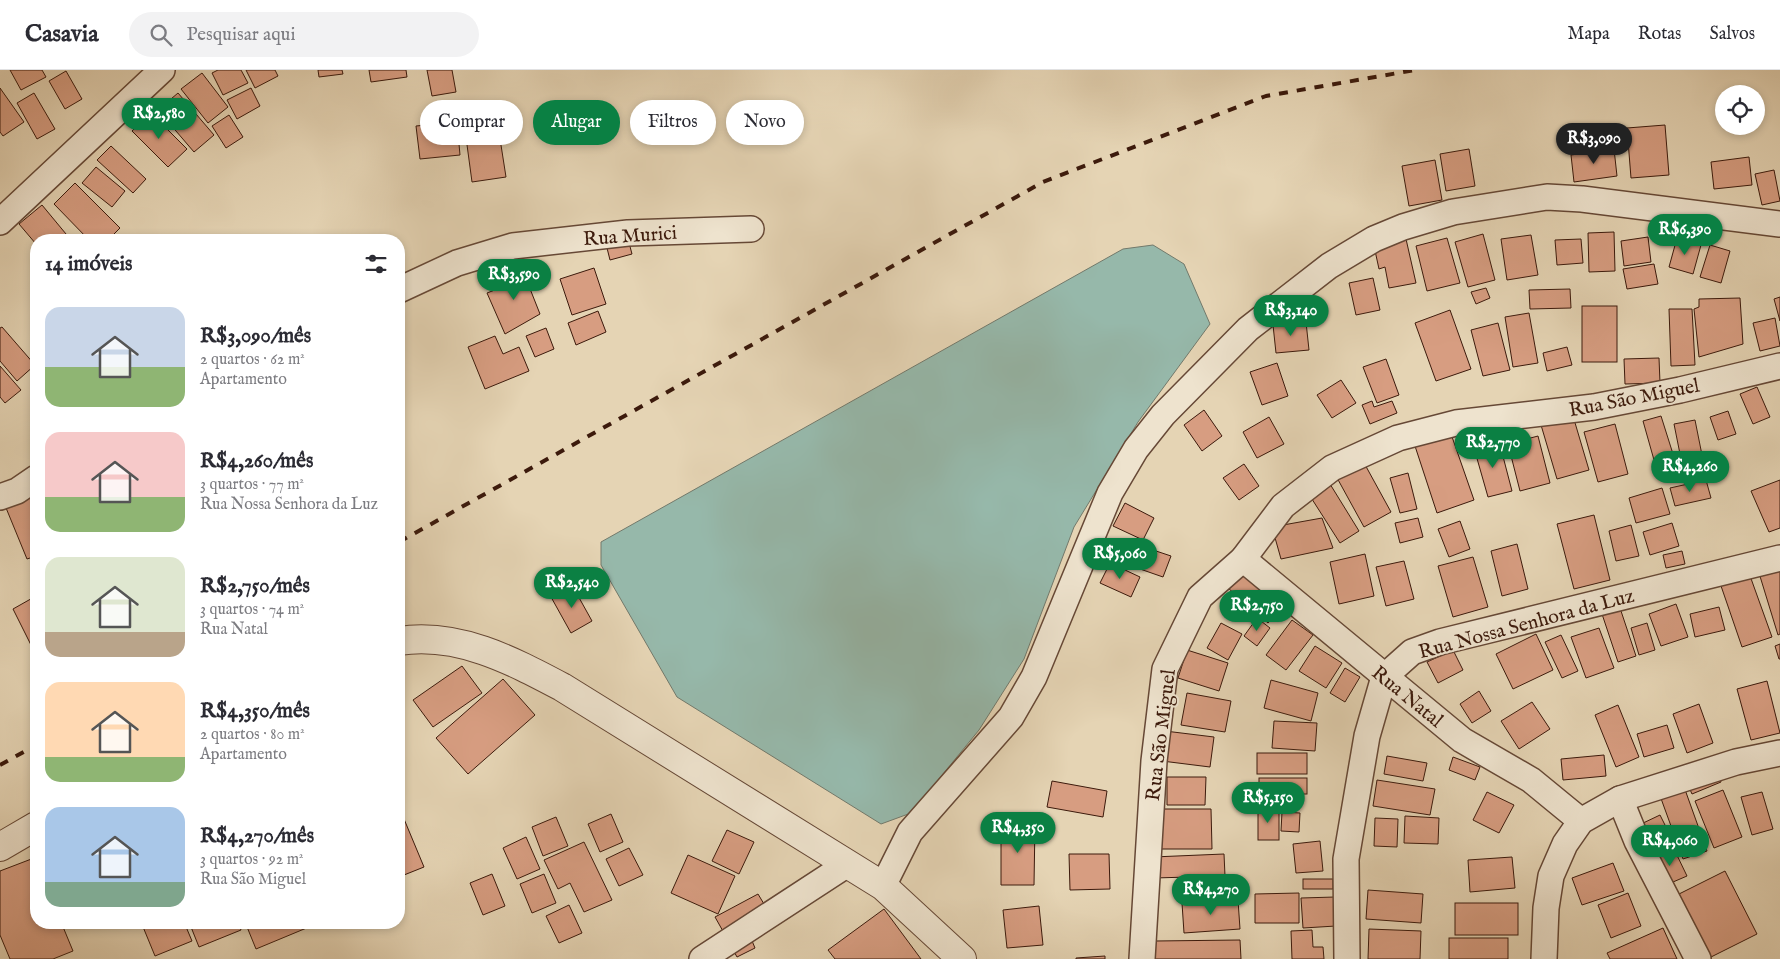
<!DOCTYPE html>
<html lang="pt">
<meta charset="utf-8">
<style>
:root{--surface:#fff;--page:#f2f2f3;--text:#2b2b33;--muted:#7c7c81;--line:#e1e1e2;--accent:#0b8043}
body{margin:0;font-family:"IM FELL English",serif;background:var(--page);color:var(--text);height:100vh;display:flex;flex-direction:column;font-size:19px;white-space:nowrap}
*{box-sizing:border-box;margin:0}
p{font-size:16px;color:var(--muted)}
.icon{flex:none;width:28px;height:28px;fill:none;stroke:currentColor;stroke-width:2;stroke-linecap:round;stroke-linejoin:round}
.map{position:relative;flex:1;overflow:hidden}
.details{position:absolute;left:30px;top:164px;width:375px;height:695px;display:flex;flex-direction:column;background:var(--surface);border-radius:20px;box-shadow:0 2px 8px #0003}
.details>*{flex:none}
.hud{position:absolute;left:420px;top:30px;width:475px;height:45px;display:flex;gap:10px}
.fabs{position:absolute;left:1715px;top:15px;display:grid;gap:10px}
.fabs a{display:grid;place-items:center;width:50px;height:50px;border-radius:50%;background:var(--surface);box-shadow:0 2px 8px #0003;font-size:25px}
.price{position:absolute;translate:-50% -42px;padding:0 11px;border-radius:18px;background:var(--accent);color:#fff;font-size:16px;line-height:32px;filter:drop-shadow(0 1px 2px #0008)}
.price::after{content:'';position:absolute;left:50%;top:30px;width:15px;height:11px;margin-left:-8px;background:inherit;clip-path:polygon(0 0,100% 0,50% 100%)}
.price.active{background:#222;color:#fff}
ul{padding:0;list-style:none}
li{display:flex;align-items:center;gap:15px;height:125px;padding:0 15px}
li span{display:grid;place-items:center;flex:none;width:140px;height:100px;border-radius:15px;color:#555}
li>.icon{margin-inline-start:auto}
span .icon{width:60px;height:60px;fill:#fffc;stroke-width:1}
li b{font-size:21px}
h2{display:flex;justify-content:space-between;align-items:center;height:60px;padding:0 15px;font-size:21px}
.tag{padding:0 18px;border-radius:22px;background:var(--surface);box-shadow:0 2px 8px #0003;font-size:18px;line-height:45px}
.tag.active{background:var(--accent);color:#fff}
header{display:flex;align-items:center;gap:30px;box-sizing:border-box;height:70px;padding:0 25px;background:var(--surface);border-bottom:1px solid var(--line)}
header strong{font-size:24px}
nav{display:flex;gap:28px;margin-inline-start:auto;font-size:18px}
.search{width:350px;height:45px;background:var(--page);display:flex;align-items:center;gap:12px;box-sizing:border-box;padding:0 18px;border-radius:28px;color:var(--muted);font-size:19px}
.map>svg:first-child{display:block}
.water{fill:#96b8aa;stroke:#72796b}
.building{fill:#d79d81;stroke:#3c1a0c}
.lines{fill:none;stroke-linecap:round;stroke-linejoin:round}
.minor-casing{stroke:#664836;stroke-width:28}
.tertiary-casing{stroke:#664836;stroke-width:30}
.minor{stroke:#eee3ce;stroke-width:25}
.tertiary{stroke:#eee3ce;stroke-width:28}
.rail{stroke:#3c1a0c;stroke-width:4;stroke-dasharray:9 9;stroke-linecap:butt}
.labels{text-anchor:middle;stroke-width:4;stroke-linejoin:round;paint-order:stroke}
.street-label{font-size:20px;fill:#3c1a0c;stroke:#eee3ce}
</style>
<header>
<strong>Casavia</strong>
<div class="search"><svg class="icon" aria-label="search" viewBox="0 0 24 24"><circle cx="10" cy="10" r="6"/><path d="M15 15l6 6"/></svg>Pesquisar aqui</div>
<nav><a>Mapa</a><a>Rotas</a><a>Salvos</a></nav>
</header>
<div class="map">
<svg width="1780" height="889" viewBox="0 0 1780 889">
<rect width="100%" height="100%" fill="#e5d4b4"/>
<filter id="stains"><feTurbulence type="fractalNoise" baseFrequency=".004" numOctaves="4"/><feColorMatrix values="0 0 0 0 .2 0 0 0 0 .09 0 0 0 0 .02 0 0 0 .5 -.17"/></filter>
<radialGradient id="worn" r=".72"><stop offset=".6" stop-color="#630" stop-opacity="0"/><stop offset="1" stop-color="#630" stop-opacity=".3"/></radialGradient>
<path class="water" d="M1153,175L1184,194L1210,254L1138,352L1074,457L1024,589L979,660L911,743L881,754L677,627L601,495V472L1123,179Z"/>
<g class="building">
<path d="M10,0H42L46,7L21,20Z"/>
<path d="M218,0H241L248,13L223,25L212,3Z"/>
<path d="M246,0H275L278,6L255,18Z"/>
<path d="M318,0H342L343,4L319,7Z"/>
<path d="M369,0H406L407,7L371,12Z"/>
<path d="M427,0H452L456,22L432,26Z"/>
<path d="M66,1L82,29L65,39L49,11Z"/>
<path d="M202,3L228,37L208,53L181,19Z"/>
<path d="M0,18L24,52L3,66L0,62Z"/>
<path d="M251,18L260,36L237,49L227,30Z"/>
<path d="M34,23L55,59L37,69L17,33Z"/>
<path d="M178,23L214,65L194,82L158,40Z"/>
<path d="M151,43L187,79L168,97L132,61Z"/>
<path d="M229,45L243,67L226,78L212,56Z"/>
<path d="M457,52L460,85L420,89L416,56Z"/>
<path d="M1665,55L1669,105L1631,108L1627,58Z"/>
<path d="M498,56L506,107L472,112L465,60Z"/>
<path d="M111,76L146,109L133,123L97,90Z"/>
<path d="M1469,79L1475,116L1446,121L1440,84Z"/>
<path d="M1614,79L1617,106L1574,112L1571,85Z"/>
<path d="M1749,87L1752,115L1714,119L1711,92Z"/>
<path d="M1435,90L1442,130L1409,136L1402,96Z"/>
<path d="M96,97L125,121L112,137L82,113Z"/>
<path d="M1774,100L1780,131L1762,135L1755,104Z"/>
<path d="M75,113L120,158L108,170H89L54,134Z"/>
<path d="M42,135L71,170H36V174L19,154Z"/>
<path d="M1614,162L1615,201L1589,202L1588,163Z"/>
<path d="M1483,164L1495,210L1468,217L1455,172Z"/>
<path d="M1531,165L1538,205L1507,210L1501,169Z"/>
<path d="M1648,167L1651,192L1624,196L1621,171Z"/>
<path d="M1447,168L1460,213L1427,221L1416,176Z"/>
<path d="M1677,168L1701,175L1693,204L1669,197Z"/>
<path d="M628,169L632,184L610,190L606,174Z"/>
<path d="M1406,169L1416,213L1389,218L1385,197L1379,199L1374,176Z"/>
<path d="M1581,169L1583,193L1557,195L1555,170Z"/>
<path d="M1710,175L1730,181L1721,213L1700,207Z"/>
<path d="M519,191L540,244L505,264L487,223L513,213L506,196Z"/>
<path d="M1654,194L1658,214L1627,219L1623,199Z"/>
<path d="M594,198L606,234L572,245L560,209Z"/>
<path d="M1373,208L1380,240L1356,245L1349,213Z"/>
<path d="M1486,218L1490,228L1476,234L1471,222Z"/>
<path d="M1570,219L1571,238L1530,239L1529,220Z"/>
<path d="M1780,227V251L1774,229Z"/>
<path d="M1740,228L1743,274L1699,287L1694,239L1699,237V229Z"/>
<rect x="1582" y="236" width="35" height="56"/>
<path d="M1669,239H1692L1695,295L1671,296Z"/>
<path d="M1450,240L1471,299L1436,311L1415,253Z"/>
<path d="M598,241L606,262L576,275L568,253Z"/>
<path d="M1529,243L1538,293L1513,297L1505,247Z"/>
<path d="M1775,248L1780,276L1760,281L1753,253Z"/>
<path d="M1306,252L1309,280L1276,283L1273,255Z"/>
<path d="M1498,253L1510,300L1483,306L1471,260Z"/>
<path d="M2,257L35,295L17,311L0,291V258Z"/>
<path d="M546,258L554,279L535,287L526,266Z"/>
<path d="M495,266L503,284L519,277L529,301L485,319L468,277Z"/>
<path d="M1567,277L1572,295L1547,301L1543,283Z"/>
<path d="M1659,288L1660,313L1625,314L1624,289Z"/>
<path d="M1386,289L1399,325L1377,333L1363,297Z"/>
<path d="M1277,293L1288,326L1262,335L1250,302Z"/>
<path d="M0,296L21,320L5,333L0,327Z"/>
<path d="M1341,310L1356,333L1332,348L1317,325Z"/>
<path d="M1757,317L1770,347L1753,354L1740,324Z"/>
<path d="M1372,331L1374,337L1392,331L1397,343L1370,354L1362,335Z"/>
<path d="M1204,340L1222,366L1202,381L1184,355Z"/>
<path d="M1728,341L1736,364L1718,370L1710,347Z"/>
<path d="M1573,346L1589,400L1557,409L1541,355Z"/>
<path d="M1661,346L1673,384L1654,390L1643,351Z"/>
<path d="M1269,347L1284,374L1257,388L1243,362Z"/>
<path d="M1695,350L1702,385L1681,389L1674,354Z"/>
<path d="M1615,354L1628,404L1598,412L1584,362Z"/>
<path d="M1450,361L1474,430L1437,443L1414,373Z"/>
<path d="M1538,366L1550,413L1520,421L1508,374Z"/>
<path d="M1499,371L1512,421L1488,427L1474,378Z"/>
<path d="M1363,391L1391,442L1364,457L1336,406Z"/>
<path d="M1244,394L1259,416L1239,430L1223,408Z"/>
<path d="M1408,403L1417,439L1400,443L1390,408Z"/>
<path d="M1706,410L1711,428L1675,436L1670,418Z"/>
<path d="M1780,410V458L1769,462L1751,421Z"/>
<path d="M1330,414L1359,461L1340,473L1310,426Z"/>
<path d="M1662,418L1670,444L1636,453L1629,428Z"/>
<path d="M31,423L36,436V486L27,489L4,433Z"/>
<path d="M1125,433L1154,448L1143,470L1113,456Z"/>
<path d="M1594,445L1610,510L1574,519L1557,454Z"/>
<path d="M1322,448L1333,478L1281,489L1272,457Z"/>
<path d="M1418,448L1423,467L1400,473L1395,453Z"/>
<path d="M1460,451L1470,479L1449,487L1438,459Z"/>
<path d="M1672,453L1679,476L1650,485L1643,462Z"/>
<path d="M1631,455L1639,486L1616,491L1609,461Z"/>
<path d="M1517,474L1528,519L1502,526L1491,481Z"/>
<path d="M1147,478L1171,486L1163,507L1140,499Z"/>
<path d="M1682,481L1685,494L1666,498L1663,485Z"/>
<path d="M1365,484L1374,526L1339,534L1330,492Z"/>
<path d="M1473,487L1488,537L1453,547L1438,496Z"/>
<path d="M1404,491L1414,529L1386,536L1376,497Z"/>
<path d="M1110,493L1140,507L1131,527L1100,513Z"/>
<path d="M1780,497V564L1778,565L1759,503Z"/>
<path d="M1241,503L1281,537L1268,553L1228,518Z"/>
<path d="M1749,503L1772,567L1742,577L1720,513Z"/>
<path d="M572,515L592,551L571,563L551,527Z"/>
<path d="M36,526V585L13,539Z"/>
<path d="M1676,534L1688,567L1661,576L1649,544Z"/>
<path d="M1619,535L1636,586L1618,592L1601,541Z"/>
<path d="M1719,537L1725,560L1695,567L1690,544Z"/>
<path d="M1257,548L1270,558L1257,576L1244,566Z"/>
<path d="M1292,550L1313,565L1286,600L1266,585Z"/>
<path d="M1221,553L1242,564L1228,590L1207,578Z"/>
<path d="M1647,553L1655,580L1639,585L1631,558Z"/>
<path d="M1599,558L1614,598L1586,608L1571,567Z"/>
<path d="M1536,564L1553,600L1513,619L1496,584Z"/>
<path d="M1561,565L1578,601L1562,608L1545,572Z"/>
<path d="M1780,574V589H1779L1775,576Z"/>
<path d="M1315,576L1342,593L1326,618L1299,601Z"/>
<path d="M1187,580L1228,593L1219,621L1178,608Z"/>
<path d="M1453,580L1463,600L1438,613L1427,592Z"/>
<path d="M462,596L482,623L433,657L413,630Z"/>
<path d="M1345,598L1360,607L1345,632L1330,623Z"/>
<path d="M503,609L535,645L468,704L436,668Z"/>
<path d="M1271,610L1318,623L1311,651L1264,638Z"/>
<path d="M1767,611L1780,663L1751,670L1737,619Z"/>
<path d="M1479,621L1491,641L1472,653L1460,634Z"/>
<path d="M1187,623L1231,631L1225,662L1181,655Z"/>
<path d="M1532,632L1550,659L1519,679L1501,651Z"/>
<path d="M1699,634L1713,673L1687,683L1673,644Z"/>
<path d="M1618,635L1639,687L1616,697L1595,645Z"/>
<path d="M1274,651L1317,653L1315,681L1272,678Z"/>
<path d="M1667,655L1674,678L1644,687L1637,664Z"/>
<path d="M1165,661L1214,667L1210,697L1162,691Z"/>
<rect x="1257" y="683" width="50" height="21"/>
<path d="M1604,685L1606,706L1563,710L1561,689Z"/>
<path d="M1387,686L1427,693L1423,711L1384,704Z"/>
<path d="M1453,687L1480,697L1475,710L1449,700Z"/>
<path d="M1718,702L1721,712L1692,724L1688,715Z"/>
<path d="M1167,707H1206L1205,735H1167Z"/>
<rect x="1259" y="708" width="48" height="16"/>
<path d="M1377,710L1435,719L1430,745L1373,736Z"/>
<path d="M1052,711L1107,721L1103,747L1047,737Z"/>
<path d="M1683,714L1707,781L1683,789L1659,723Z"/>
<path d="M1723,720L1742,767L1714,778L1695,731Z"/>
<path d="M1487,722L1514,735L1499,763L1473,750Z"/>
<path d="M1762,722L1773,759L1752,765L1741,727Z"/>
<path d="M399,737L424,797L399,807Z"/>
<path d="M1160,739H1211L1212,779H1161Z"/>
<rect x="1258" y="739" width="21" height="31"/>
<path d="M1282,742L1300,743L1299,762L1281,761Z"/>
<path d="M611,744L623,772L600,782L588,754Z"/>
<path d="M1660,745L1676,777L1654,787L1639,755Z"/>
<path d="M1405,746L1439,748L1438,774L1404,773Z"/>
<path d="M556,747L568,776L543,786L532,757Z"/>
<path d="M1375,748L1398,749L1397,777L1374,776Z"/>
<path d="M1001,753H1035L1034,815H1001Z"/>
<path d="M727,760L754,772L739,804L712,791Z"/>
<path d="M526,767L540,799L517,809L503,778Z"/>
<path d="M1320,771L1323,801L1296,803L1293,774Z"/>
<path d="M584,772L612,830L584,842L570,813L558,819L544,790Z"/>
<path d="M629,778L643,805L619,816L606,789Z"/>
<path d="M1674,779L1687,806L1666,815L1653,789Z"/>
<path d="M1069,784H1109L1110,819L1070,820Z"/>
<path d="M1224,784L1225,806L1154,808L1153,787Z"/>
<path d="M688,785L735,806L718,844L671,823Z"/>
<path d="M1512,787L1515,818L1470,822L1468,790Z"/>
<path d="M34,788L36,793V852H61L73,881L53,889H10L0,865V801Z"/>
<path d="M1613,793L1624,821L1582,835L1572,808Z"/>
<path d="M1725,801L1757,864L1711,887L1679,824Z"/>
<path d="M492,804L505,836L483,845L470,813Z"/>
<path d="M544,804L556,833L532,843L520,814Z"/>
<rect x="1303" y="809" width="30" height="10"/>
<path d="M1368,820L1423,824L1421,853L1366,849Z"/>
<path d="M1299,823V853H1255V824Z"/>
<path d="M1628,823L1641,856L1611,868L1598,835Z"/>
<path d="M758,824L767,839L724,863L715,847Z"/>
<path d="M1335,827L1336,856L1303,858L1301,828Z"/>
<path d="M1238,830L1240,859L1184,863L1182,833Z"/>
<rect x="1455" y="833" width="63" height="32"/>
<path d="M569,835L582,863L559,873L546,846Z"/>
<path d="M1039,836L1043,875L1007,878L1003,840Z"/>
<path d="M884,839L921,889H835L828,880Z"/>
<path d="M141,852H184L192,871L155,886Z"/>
<path d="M189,852H238L241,860L199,877Z"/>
<path d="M245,852H321L256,879Z"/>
<path d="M1663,858L1677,889H1610L1607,883Z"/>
<path d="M1369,859L1421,861L1420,889H1368Z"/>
<path d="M1312,860L1313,877H1323L1324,889H1292L1291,861Z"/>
<path d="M750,866L755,878L737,887L731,876Z"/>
<rect x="1449" y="868" width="59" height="21"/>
<path d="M1240,870L1241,889H1155V871Z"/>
<path d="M1105,886V889H1076V888Z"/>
</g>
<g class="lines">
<g class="minor-casing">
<g id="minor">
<path d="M0,152L162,0"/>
<path d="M399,220L457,193L513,176L628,163L751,159"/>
<path d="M0,427L17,421L36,408"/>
<path d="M1243,489L1462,670L1531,710L1581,751"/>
<path d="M1620,729L1637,771L1698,889"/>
<path d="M883,816L910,762L1011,647L1034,607L1110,423L1136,379L1163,345L1248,259L1329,196L1374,169L1403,157L1453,142L1547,127L1582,129L1780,154"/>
<path d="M702,889L846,795"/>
<path d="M1142,889L1154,691L1165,599L1200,527L1243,489L1283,436L1332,398L1398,368L1456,353L1594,337L1680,320L1780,296"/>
<path d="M1347,889L1346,789L1367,666L1384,607L1412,582L1440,572L1780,488"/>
<path d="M1544,889L1546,838L1551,806L1565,774L1581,751L1620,729L1736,692L1780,683"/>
</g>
</g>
<g class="tertiary-casing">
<g id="tertiary">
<path d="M399,571C458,562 511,590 562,617L883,816L962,889"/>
<path d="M0,777L36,756"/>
</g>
</g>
<use href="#minor" class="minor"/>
<use href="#tertiary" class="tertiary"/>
<g class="rail">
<path d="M399,472L1043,112L1266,26L1415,0"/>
<path d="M0,695L36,675"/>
</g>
</g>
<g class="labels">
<g class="street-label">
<text transform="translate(630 165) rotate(-4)" y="7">Rua Murici</text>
<text transform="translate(1634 327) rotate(-11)" y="7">Rua São Miguel</text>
<text transform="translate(1526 553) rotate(-15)" y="7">Rua Nossa Senhora da Luz</text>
<text transform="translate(1408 626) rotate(39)" y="7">Rua Natal</text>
<text transform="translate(1160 665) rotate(-83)" y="7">Rua São Miguel</text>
</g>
</g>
<rect width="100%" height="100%" filter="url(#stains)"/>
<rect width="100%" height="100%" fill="url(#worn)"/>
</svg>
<div class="fabs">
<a><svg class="icon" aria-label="locate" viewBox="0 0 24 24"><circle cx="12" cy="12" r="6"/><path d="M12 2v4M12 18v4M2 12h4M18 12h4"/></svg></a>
</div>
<b class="price" style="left:159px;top:70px">R$2,580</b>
<b class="price active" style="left:1594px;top:95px">R$3,090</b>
<b class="price" style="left:1685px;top:186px">R$6,390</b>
<b class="price" style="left:514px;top:231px">R$3,590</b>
<b class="price" style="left:1291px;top:267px">R$3,140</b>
<b class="price" style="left:1493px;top:399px">R$2,770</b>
<b class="price" style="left:1690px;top:423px">R$4,260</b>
<b class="price" style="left:1120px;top:510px">R$5,060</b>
<b class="price" style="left:572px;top:539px">R$2,540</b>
<b class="price" style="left:1257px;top:562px">R$2,750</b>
<b class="price" style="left:1268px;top:754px">R$5,150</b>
<b class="price" style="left:1018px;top:784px">R$4,350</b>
<b class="price" style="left:1670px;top:797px">R$4,060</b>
<b class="price" style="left:1211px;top:846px">R$4,270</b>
<div class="hud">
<a class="tag">Comprar</a>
<a class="tag active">Alugar</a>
<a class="tag">Filtros</a>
<a class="tag">Novo</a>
</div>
<section class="details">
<h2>14 imóveis<svg class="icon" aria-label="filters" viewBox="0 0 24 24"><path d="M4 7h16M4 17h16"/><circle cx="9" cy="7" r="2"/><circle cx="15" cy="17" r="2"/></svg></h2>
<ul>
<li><span style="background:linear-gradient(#c9d6e8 60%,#8fb573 0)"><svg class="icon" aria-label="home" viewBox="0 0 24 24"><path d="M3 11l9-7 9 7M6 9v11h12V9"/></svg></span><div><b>R$3,090/mês</b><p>2 quartos · 62 m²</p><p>Apartamento</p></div></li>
<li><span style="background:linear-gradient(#f6c9c9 65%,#8fb573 0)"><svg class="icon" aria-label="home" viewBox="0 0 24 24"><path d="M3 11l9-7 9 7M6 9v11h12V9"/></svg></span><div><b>R$4,260/mês</b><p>3 quartos · 77 m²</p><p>Rua Nossa Senhora da Luz</p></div></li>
<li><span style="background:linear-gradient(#dfe7d0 75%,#b9a48a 0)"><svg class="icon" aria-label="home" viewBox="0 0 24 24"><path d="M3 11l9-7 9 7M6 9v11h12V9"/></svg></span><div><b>R$2,750/mês</b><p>3 quartos · 74 m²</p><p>Rua Natal</p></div></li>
<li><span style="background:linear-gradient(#ffd9b3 75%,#8fb573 0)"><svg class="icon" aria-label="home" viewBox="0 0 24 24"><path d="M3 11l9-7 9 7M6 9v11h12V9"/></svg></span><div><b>R$4,350/mês</b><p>2 quartos · 80 m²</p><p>Apartamento</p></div></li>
<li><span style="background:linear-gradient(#a9c7e8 75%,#7fa58c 0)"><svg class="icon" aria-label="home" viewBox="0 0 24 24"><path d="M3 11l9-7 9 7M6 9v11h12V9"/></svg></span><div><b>R$4,270/mês</b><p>3 quartos · 92 m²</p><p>Rua São Miguel</p></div></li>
</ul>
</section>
</div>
